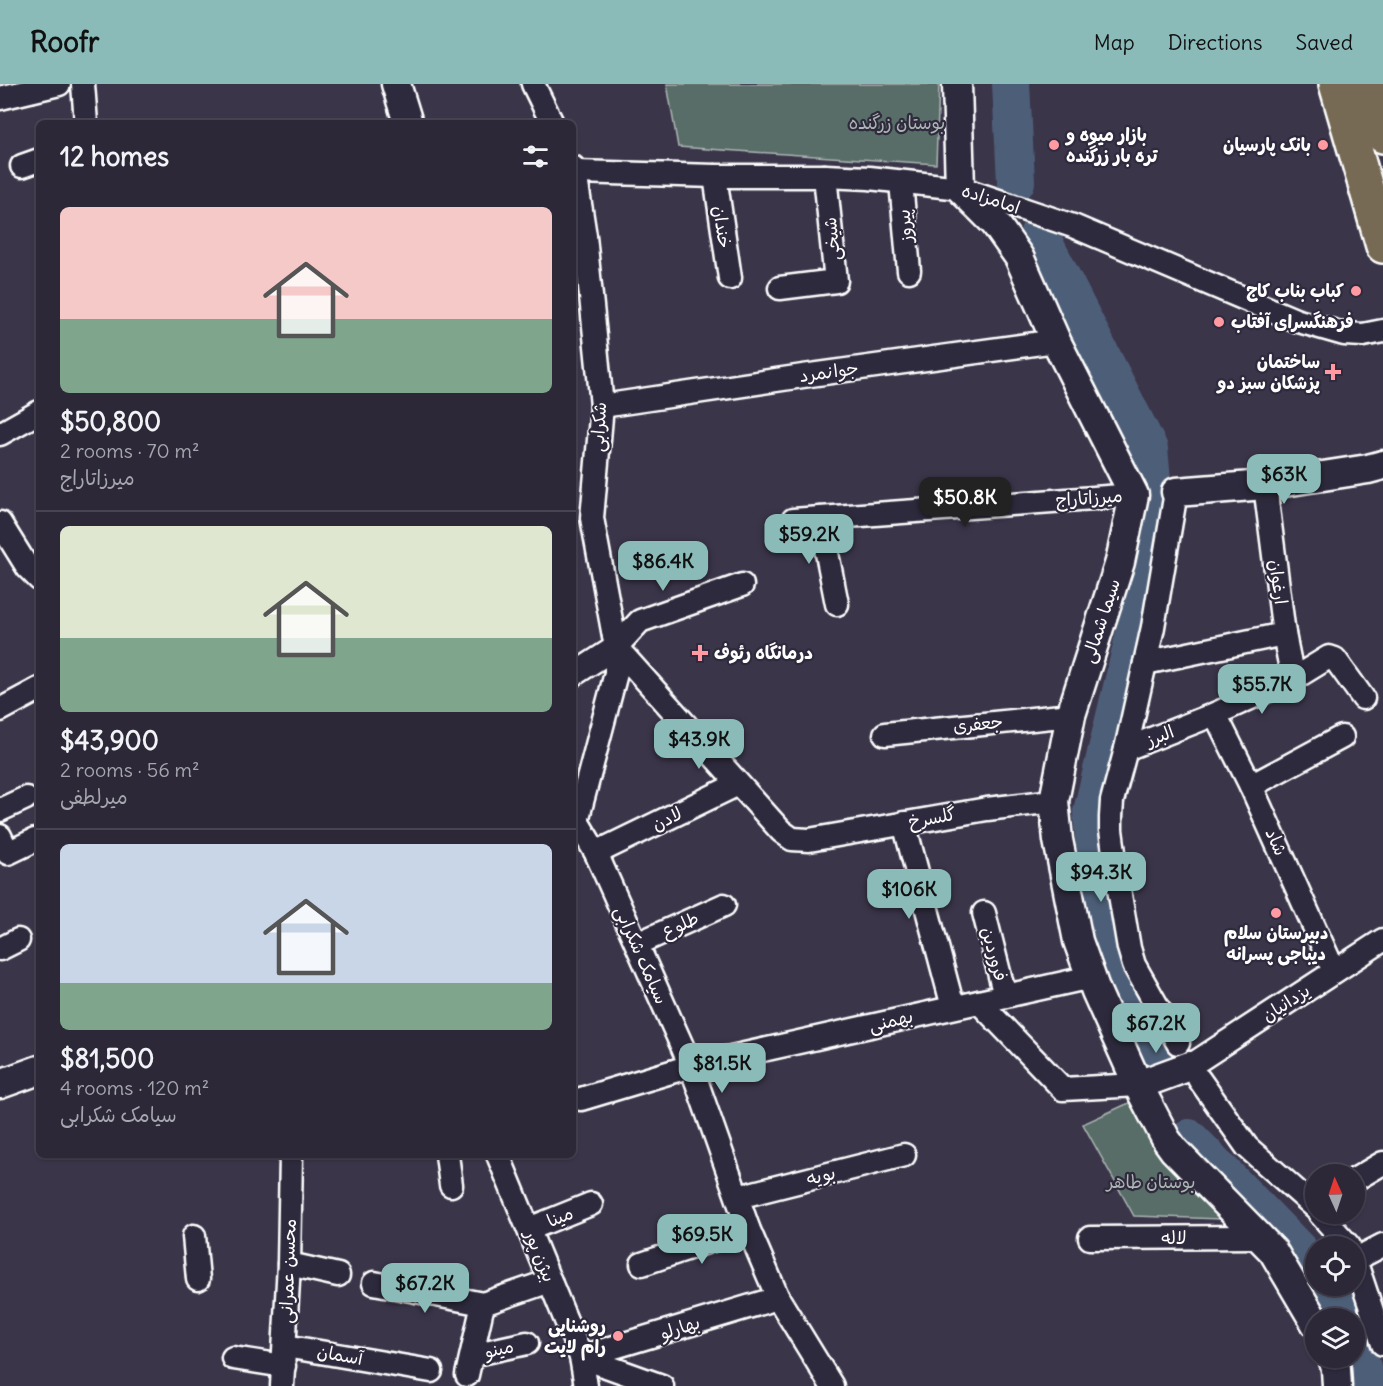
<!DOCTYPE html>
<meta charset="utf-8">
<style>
:root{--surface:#2c2838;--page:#383443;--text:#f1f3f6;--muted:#a6a6ae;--line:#484453;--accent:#8bbbb9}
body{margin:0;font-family:Delius,"Playpen Sans Arabic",sans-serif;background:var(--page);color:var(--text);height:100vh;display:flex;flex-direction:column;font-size:22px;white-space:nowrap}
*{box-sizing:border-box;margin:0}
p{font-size:20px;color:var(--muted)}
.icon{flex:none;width:33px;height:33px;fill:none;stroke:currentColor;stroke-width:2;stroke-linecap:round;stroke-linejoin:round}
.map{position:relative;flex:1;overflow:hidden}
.sheet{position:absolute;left:36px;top:36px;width:540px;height:1038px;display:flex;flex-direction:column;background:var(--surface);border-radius:9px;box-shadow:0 2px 4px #0004,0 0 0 2px var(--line)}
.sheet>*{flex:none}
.needle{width:39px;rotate:357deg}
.fabs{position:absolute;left:1305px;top:1080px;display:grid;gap:12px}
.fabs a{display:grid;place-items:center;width:60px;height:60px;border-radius:50%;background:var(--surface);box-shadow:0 2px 4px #0004,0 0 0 2px var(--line);font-size:30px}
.price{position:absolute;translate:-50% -51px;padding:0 14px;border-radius:12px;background:var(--accent);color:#111;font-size:20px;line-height:39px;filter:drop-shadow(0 2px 3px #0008)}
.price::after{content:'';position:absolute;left:50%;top:36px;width:18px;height:14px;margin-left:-9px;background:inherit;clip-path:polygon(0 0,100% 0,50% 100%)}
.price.current{background:#222;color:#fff}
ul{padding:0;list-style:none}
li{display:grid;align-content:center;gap:12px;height:318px;padding:0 24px}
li+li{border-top:2px solid var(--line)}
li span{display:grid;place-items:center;height:186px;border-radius:9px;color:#555}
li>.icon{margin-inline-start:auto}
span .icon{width:108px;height:108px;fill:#fffc;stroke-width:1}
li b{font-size:26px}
h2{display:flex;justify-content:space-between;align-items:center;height:72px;padding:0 24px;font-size:26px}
header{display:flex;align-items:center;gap:36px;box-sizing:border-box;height:84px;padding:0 30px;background:var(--accent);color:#111}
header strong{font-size:28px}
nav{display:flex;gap:33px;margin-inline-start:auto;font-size:21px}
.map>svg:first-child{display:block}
.green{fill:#586d67;stroke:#acb6b3;stroke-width:1.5}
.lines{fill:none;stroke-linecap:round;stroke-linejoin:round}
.river{stroke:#4e5e78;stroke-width:38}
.minor-casing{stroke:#fff;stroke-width:27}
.tertiary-casing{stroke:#fff;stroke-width:33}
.primary-casing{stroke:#fff;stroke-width:38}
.minor{stroke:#2f2a3d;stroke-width:22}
.tertiary{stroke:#2f2a3d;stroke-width:28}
.primary{stroke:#766a54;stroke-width:33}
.poi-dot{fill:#ff9aa2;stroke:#2f2a3d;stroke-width:2}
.labels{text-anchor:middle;stroke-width:4.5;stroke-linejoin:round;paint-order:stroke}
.park-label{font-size:18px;fill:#acb6b3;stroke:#2f2a3d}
.poi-label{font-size:18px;font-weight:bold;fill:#fff;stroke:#2f2a3d;text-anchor:end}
.street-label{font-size:18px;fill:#fff;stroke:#2f2a3d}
</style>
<header>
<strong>Roofr</strong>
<nav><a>Map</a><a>Directions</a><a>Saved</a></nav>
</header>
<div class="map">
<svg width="1383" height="1302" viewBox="0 0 1383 1302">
<rect width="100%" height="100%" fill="#3b354a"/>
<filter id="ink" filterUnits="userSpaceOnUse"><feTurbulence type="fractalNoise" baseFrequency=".0167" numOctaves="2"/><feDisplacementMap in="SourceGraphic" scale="12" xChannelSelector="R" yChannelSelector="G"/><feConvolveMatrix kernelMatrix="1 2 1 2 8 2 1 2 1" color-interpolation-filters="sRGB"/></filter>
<g filter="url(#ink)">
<g class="green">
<path d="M667,0H939L936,80L678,63Z"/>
<path d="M1129,1019L1221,1135L1134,1132L1083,1040Z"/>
</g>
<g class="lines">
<g class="river">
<path d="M1011,0L1016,98"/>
<path d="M1039,149L1149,365L1153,407L1145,484L1137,541L1092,728L1105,875L1155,973"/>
<path d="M1189,1054L1316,1184"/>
<path d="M1329,1202L1342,1234"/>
<path d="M1354,1264L1362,1283L1367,1302"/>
</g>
<g class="minor-casing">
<g id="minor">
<path d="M83,0L86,39"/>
<path d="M533,0L552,39"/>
<path d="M0,14L59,0"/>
<path d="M22,82L39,76"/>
<path d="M573,83L575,88L585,152L602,322L592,434L616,563V589L577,737L573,746"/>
<path d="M575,88L715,92H825L869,94L960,104L1073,142L1295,236L1344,250L1363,251L1383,247"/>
<path d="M715,92L730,194"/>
<path d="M901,98L909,187"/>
<path d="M780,204L836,197L825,92"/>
<path d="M602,322L803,292L1056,257"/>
<path d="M0,350L39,328"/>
<path d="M1265,401L1284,550L1293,595"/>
<path d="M1176,408L1153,543L1126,665L1112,717L1111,733V746L1119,805L1129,864L1134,881L1178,959"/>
<path d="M820,434L837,520"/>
<path d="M793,436L1134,411"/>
<path d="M0,439L28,484L39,495"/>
<path d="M616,563L781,747L792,755L809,756L987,725L1054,717"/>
<path d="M1145,579L1284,550"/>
<path d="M573,591L616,563L640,537L742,501"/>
<path d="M0,626L39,605"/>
<path d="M1215,630L1251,702L1334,887"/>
<path d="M885,650L1071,631"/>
<path d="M1126,665L1215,630L1293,595L1329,573L1335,575L1363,614"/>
<path d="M1251,702L1342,653"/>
<path d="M0,726L26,714"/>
<path d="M577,737L596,769L691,982L748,1144L778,1214L832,1302"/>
<path d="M904,739L953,923"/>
<path d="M0,752L8,769L35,756"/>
<path d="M596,769L738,700"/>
<path d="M984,829L1005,912"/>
<path d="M637,860L724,821"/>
<path d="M0,865L18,856"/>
<path d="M979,918L1063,1005L1138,1001"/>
<path d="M1190,982L1383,856"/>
<path d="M1199,995L1247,1063L1316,1124"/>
<path d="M581,1015L691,982L1091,893"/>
<path d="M447,1071L451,1101"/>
<path d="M498,1071L581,1273L586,1302"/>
<path d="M1354,1096L1383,1079"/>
<path d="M738,1113L904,1071"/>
<path d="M1320,1130L1349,1162"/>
<path d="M529,1145L591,1120"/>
<path d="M194,1152L198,1195"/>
<path d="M1090,1154L1258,1153"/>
<path d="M1354,1173L1383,1260"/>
<path d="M1356,1175L1383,1161"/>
<path d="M289,1180L338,1191"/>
<path d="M642,1180L748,1144"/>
<path d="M374,1199L483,1220"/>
<path d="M483,1220L550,1197"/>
<path d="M285,1262L431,1287"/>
<path d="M472,1271L527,1259"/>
<path d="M581,1273L778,1214"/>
<path d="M581,1273L662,1302"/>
<path d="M233,1274L284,1282"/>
<path d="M467,1291L483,1220"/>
<path d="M282,1302L289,1180L291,1071"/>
</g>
</g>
<g class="tertiary-casing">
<g id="tertiary">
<path d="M396,0L408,39"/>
<path d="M957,0L960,104L995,139L1019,173L1056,257L1134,411L1120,478L1071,631L1054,717L1058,756L1078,857L1096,907L1138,1001L1166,1055L1174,1066L1273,1167L1316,1240"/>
<path d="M1176,408L1265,401L1368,385L1383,381"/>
<path d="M0,1000L39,986"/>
<path d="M1138,1001L1190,982"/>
<path d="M1333,1274L1336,1285L1337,1302"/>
</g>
</g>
<g class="primary-casing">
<g id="primary">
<path d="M1336,0L1383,162"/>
<path d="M1367,0L1383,52"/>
</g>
</g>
<use href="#minor" class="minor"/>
<use href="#tertiary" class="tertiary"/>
<use href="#primary" class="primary"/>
</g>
</g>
<g class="poi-dot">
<circle cx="1054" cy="61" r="6"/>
<circle cx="1323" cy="61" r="6"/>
<circle cx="1356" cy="207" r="6"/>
<circle cx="1219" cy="238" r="6"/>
<path d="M1330 279h6v6h6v6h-6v6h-6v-6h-6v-6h6z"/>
<path d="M697 560h6v6h6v6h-6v6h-6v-6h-6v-6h6z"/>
<circle cx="1276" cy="829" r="6"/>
<circle cx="618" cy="1252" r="6"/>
</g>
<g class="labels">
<g class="park-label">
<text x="897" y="45">بوستان زرگنده</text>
<text x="1151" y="1104">بوستان طاهر</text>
</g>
<g class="poi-label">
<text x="1066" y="57" text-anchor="start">بازار میوه و<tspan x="1066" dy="21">تره بار زرگنده</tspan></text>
<text x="1311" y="67">بانک پارسیان</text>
<text x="1344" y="213">کباب بناب کاج</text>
<text x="1231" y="244" text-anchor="start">فرهنگسرای آفتاب</text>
<text x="1320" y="284">ساختمان<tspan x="1320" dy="21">پزشکان سبز دو</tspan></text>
<text x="714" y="575" text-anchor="start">درمانگاه رئوف</text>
<text x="1276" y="855" text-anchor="middle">دبیرستان سلام<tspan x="1276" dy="21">دیباجی پسرانه</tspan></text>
<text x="606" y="1248">روشنایی<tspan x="606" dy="21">رام لایت</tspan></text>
</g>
<g class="street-label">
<text transform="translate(991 115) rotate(18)" y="6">امامزاده</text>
<text transform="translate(905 142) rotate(-95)" y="6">پیروز</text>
<text transform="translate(722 143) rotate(82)" y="6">خندان</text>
<text transform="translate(832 155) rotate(-96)" y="6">شیخی</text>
<text transform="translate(829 288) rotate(-8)" y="6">جوانمرد</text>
<text transform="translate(599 343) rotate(-87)" y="6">شکرابی</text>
<text transform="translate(1089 414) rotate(-4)" y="6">میرزاتاراج</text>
<text transform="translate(1278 498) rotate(82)" y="6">ارغوان</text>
<text transform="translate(1101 537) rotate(-72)" y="6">سیما شمالی</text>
<text transform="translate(978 640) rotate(-6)" y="6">جعفری</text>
<text transform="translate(1160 652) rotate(-21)" y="6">البرز</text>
<text transform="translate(932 734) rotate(-10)" y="6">گلسرخ</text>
<text transform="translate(667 735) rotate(-26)" y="6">لادن</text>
<text transform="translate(1276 758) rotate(66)" y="6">شاد</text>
<text transform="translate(680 841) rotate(-24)" y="6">طلوع</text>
<text transform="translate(994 870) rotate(75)" y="6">فروردین</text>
<text transform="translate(641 871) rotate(66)" y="6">سیامک شکرابی</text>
<text transform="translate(1286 919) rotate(-33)" y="6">یزدانیان</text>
<text transform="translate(891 937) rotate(-13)" y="6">بهمنی</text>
<text transform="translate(821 1092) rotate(-14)" y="6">بویه</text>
<text transform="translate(560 1133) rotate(-22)" y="6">مینا</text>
<text x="1174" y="1160">لاله</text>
<text transform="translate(540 1172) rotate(68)" y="6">بیژن پور</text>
<text transform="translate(288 1187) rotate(-88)" y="6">محسن عمرانی</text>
<text transform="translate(680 1244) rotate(-17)" y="6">بهارلو</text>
<text transform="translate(499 1265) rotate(-13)" y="6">مینو</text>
<text transform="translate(340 1271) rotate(10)" y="6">آسمان</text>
</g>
</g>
</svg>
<div class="fabs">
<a><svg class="needle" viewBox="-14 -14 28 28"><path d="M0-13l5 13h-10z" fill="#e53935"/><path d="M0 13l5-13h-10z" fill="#a6a6ae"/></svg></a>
<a><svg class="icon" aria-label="locate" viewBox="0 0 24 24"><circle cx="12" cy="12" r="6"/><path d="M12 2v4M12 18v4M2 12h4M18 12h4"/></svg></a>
<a><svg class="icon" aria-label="layers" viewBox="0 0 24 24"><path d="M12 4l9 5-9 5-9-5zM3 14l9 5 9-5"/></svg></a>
</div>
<b class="price" style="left:1284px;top:421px">$63K</b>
<b class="price current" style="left:965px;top:444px">$50.8K</b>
<b class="price" style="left:809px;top:481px">$59.2K</b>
<b class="price" style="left:663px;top:508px">$86.4K</b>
<b class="price" style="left:1262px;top:631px">$55.7K</b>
<b class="price" style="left:699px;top:686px">$43.9K</b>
<b class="price" style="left:1101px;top:819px">$94.3K</b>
<b class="price" style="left:909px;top:836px">$106K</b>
<b class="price" style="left:1156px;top:970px">$67.2K</b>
<b class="price" style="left:722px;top:1010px">$81.5K</b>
<b class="price" style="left:702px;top:1181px">$69.5K</b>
<b class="price" style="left:425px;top:1230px">$67.2K</b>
<section class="sheet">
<h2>12 homes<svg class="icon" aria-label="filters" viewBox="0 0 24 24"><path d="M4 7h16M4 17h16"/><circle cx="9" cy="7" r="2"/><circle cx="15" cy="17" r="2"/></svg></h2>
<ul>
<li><span style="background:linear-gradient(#f6c9c9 60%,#7fa58c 0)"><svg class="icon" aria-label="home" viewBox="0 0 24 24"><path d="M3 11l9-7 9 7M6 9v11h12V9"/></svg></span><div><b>$50,800</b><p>2 rooms · 70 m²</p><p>میرزاتاراج</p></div></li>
<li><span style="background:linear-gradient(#dfe7d0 60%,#7fa58c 0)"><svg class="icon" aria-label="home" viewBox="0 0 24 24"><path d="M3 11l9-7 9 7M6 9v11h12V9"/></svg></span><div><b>$43,900</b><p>2 rooms · 56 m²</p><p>میرلطفی</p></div></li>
<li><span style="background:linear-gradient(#c9d6e8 75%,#7fa58c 0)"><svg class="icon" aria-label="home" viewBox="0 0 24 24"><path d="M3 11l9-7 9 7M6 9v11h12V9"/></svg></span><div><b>$81,500</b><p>4 rooms · 120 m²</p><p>سیامک شکرابی</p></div></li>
</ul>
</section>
</div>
